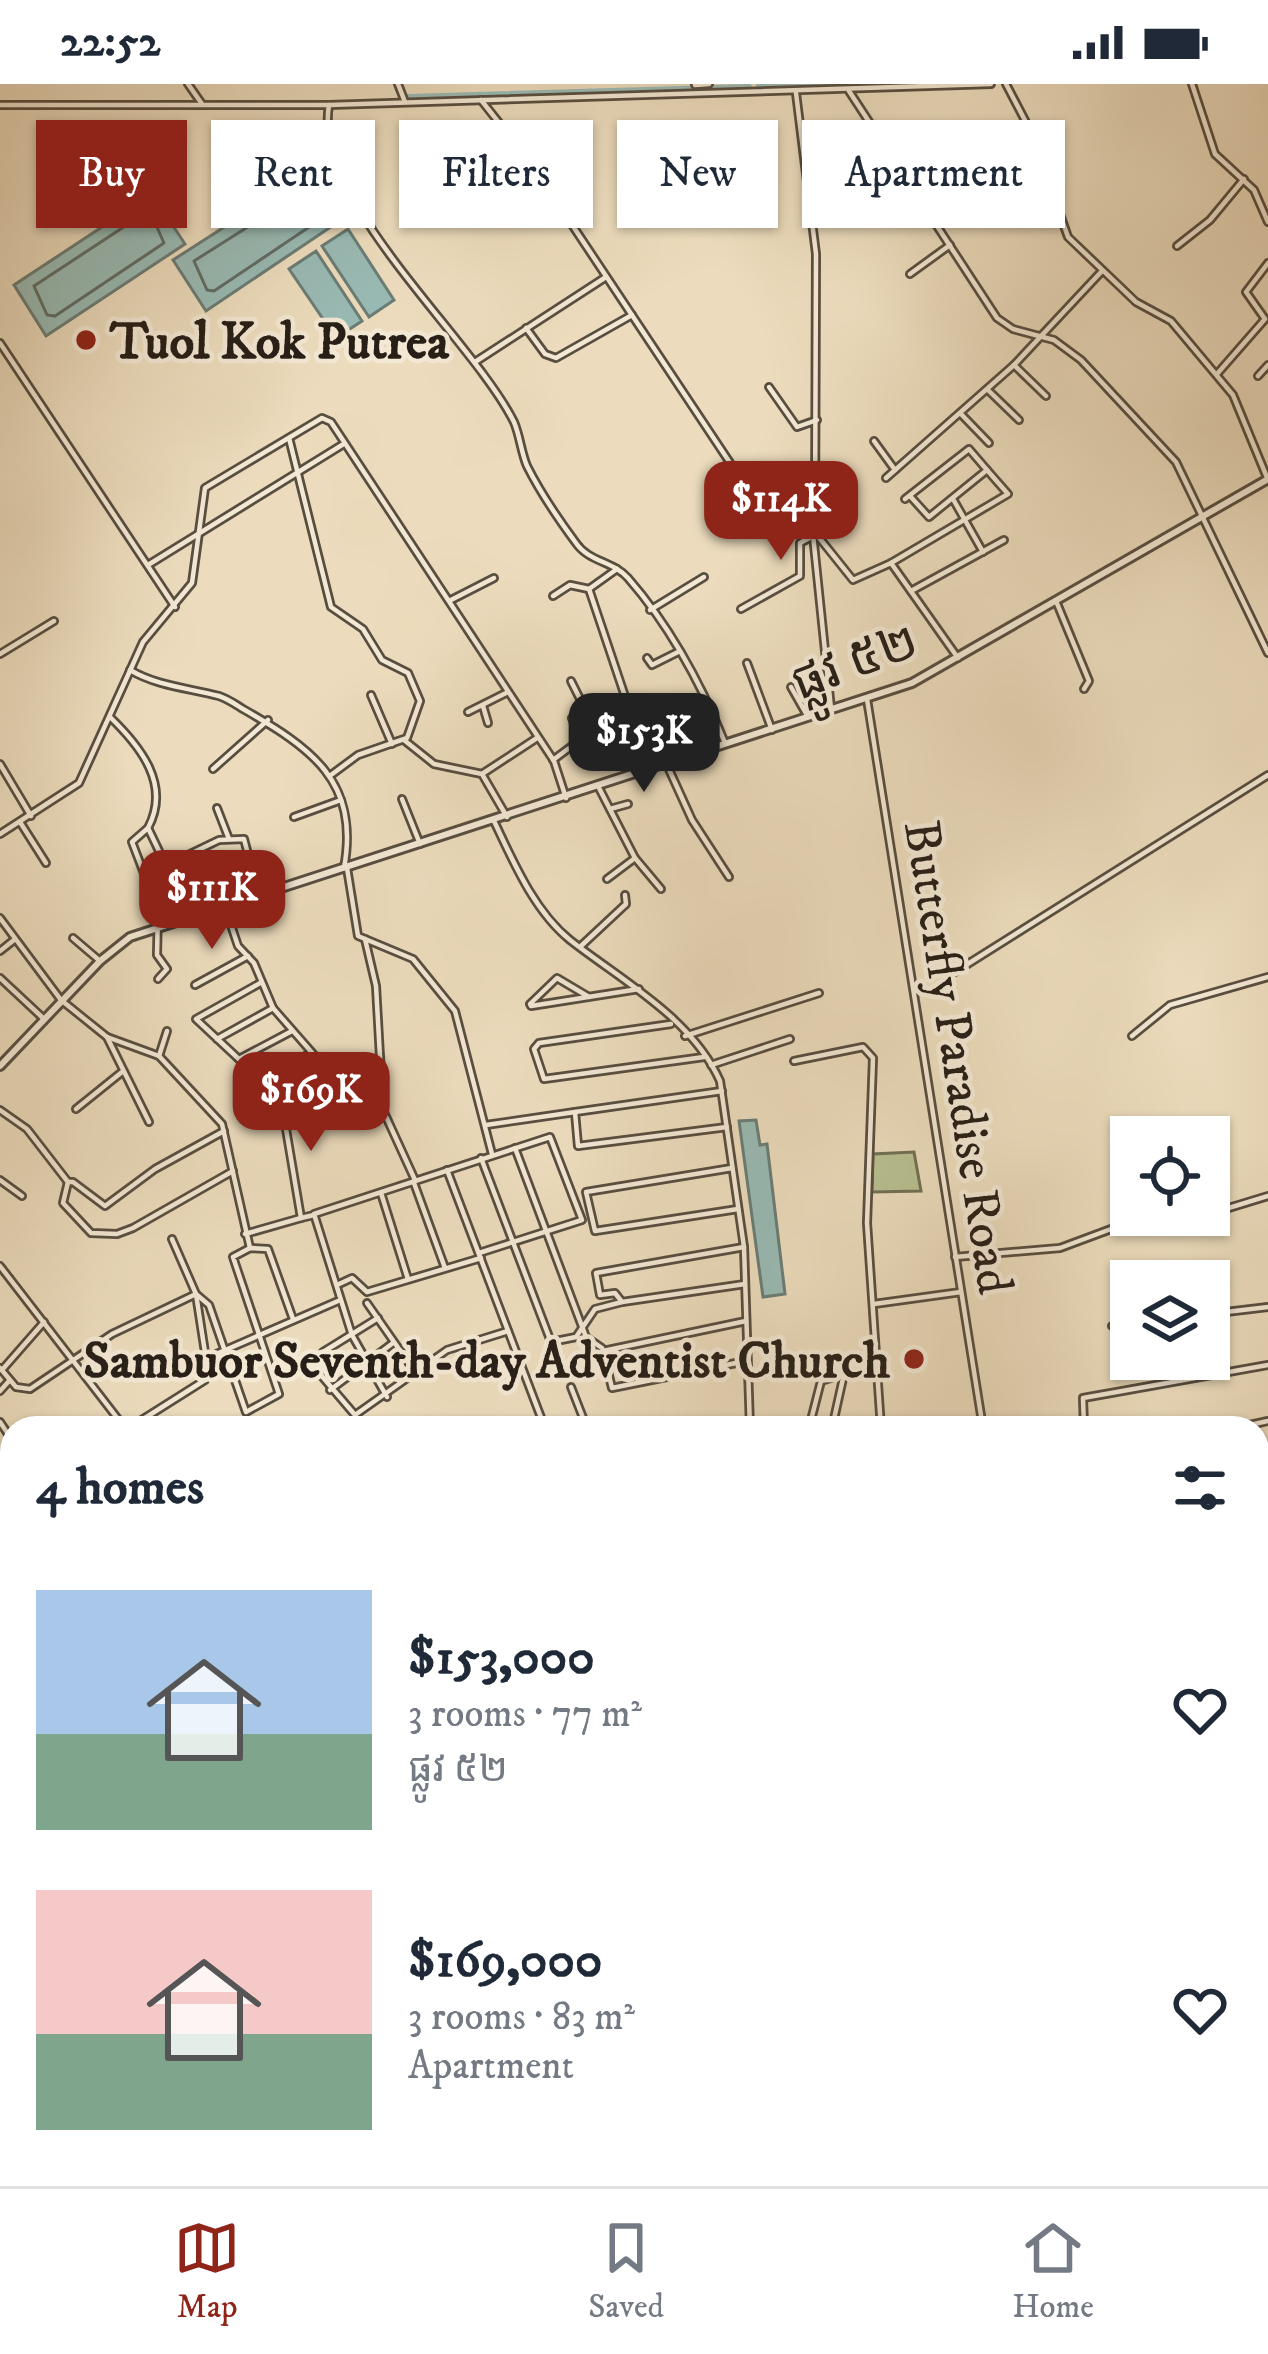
<!DOCTYPE html>
<meta charset="utf-8">
<style>
:root{--surface:#fff;--page:#f6f6f7;--text:#1f2937;--muted:#747a83;--line:#e0e1e3;--accent:#8f2418}
body{margin:0;font-family:"IM FELL DW Pica","Noto Sans Khmer",serif;background:var(--page);color:var(--text);height:100vh;display:flex;flex-direction:column;font-size:45px;white-space:nowrap}
*{box-sizing:border-box;margin:0}
p{font-size:39px;color:var(--muted)}
.icon{flex:none;width:66px;height:66px;fill:none;stroke:currentColor;stroke-width:2;stroke-linecap:round;stroke-linejoin:round}
.map{position:relative;flex:1;overflow:hidden}
.drawer{position:absolute;left:0px;top:1332px;width:1269px;height:771px;display:flex;flex-direction:column;background:var(--surface);border-radius:36px 36px 0 0;box-shadow:0 3px 9px #0004}
.drawer>*{flex:none}
.guide{position:absolute;left:36px;top:36px;width:1197px;height:108px;display:flex;gap:24px}
.tools{position:absolute;left:1110px;top:1032px;display:grid;gap:24px}
.tools a{display:grid;place-items:center;width:120px;height:120px;border-radius:0px;background:var(--surface);box-shadow:0 3px 9px #0004;font-size:60px}
.price{position:absolute;translate:-50% -102px;padding:0 27px;border-radius:24px;background:var(--accent);color:#fff;font-size:39px;line-height:78px;filter:drop-shadow(0 3px 6px #0008)}
.price::after{content:'';position:absolute;left:50%;top:72px;width:36px;height:27px;margin-left:-18px;background:inherit;clip-path:polygon(0 0,100% 0,50% 100%)}
.price.selected{background:#222;color:#fff}
ul{padding:0;list-style:none}
li{display:flex;align-items:center;gap:36px;height:300px;padding:0 36px}
li span{display:grid;place-items:center;flex:none;width:336px;height:240px;border-radius:0px;color:#555}
li>.icon{margin-inline-start:auto}
span .icon{width:144px;height:144px;fill:#fffc;stroke-width:1}
li b{font-size:51px}
h2{display:flex;justify-content:space-between;align-items:center;height:144px;padding:0 36px;font-size:51px}
.chip{padding:0 42px;border-radius:0px;background:var(--surface);box-shadow:0 3px 9px #0004;font-size:42px;line-height:108px}
.chip.selected{background:var(--accent);color:#fff}
.status{display:flex;justify-content:space-between;align-items:center;height:84px;padding:0 60px;background:var(--surface);direction:ltr}
.status svg{height:33px;fill:currentColor}
.menu{display:flex;justify-content:space-around;align-items:center;height:168px;border-top:3px solid var(--line);background:var(--surface);font-size:33px;color:var(--muted)}
.menu a{display:grid;justify-items:center;gap:6px}
.menu .selected{color:var(--accent)}
.map>svg:first-child{display:block}
.green{fill:#b8c091;stroke:#707054;stroke-width:3}
.water{fill:#99bbb5;stroke:#6b7d76;stroke-width:3}
.lines{fill:none;stroke-linecap:round;stroke-linejoin:round}
.shore{stroke:#606d66;stroke-width:3}
.canal{stroke:#99bbb5;stroke-width:6}
.minor-casing{stroke:#584e40;stroke-width:10}
.tertiary-casing{stroke:#584e40;stroke-width:12}
.minor{stroke:#f3e8d4;stroke-width:4.5}
.tertiary{stroke:#f3e8d4;stroke-width:6}
.poi-dot{fill:#8f2418;stroke:#f3e8d4;stroke-width:4.5}
.labels{text-anchor:middle;stroke-width:9;stroke-linejoin:round;paint-order:stroke}
.poi-label{font-size:51px;font-weight:bold;fill:#271f17;stroke:#f3e8d4;text-anchor:start}
.street-label{font-size:51px;fill:#271f17;stroke:#f3e8d4}
</style>
<div class="status"><b>22:52</b><svg viewBox="0 0 49 12"><path d="M0 12V9h3v3zM5 12V6h3v6zM10 12V3h3v9zM15 12V0h3v12zM26 1h20v11H26zM47 4h2v5h-2z"/></svg></div>
<div class="map">
<svg width="1268" height="2102" viewBox="0 0 1268 2102">
<rect width="100%" height="100%" fill="#ecdcbd"/>
<filter id="stains"><feTurbulence type="fractalNoise" baseFrequency=".00167" numOctaves="4"/><feColorMatrix values="0 0 0 0 .2 0 0 0 0 .09 0 0 0 0 .02 0 0 0 .5 -.17"/></filter>
<radialGradient id="worn" r=".72"><stop offset=".6" stop-color="#630" stop-opacity="0"/><stop offset="1" stop-color="#630" stop-opacity=".3"/></radialGradient>
<path class="green" d="M914,1068L921,1107L872,1108L873,1070Z"/>
<g class="water">
<path d="M310,88L341,136L206,227L173,176Z"/>
<path d="M152,110L185,160L46,252L14,201Z"/>
<path d="M348,145L394,216L369,233L322,162Z"/>
<path d="M316,167L362,237L336,254L289,185Z"/>
<path d="M756,1036L760,1061L767,1060L785,1210L763,1213L739,1037Z"/>
</g>
<g class="lines">
<g class="shore">
<path d="M303,108L310,110L321,135L214,207L207,206L194,177Z"/>
<path d="M145,129L152,132L164,159L55,232L47,231L34,202Z"/>
</g>
<g class="canal">
<path d="M861,0H870"/>
<path d="M759,2L849,0"/>
<path d="M408,13L749,3"/>
</g>
<g class="minor-casing">
<g id="minor">
<path d="M188,0L202,20"/>
<path d="M398,0L405,18"/>
<path d="M1006,0L1030,46L1068,153L1136,218L1171,237L1233,311L1268,396"/>
<path d="M1192,0L1215,70L1254,106L1268,138"/>
<path d="M695,1L709,0"/>
<path d="M849,7L997,234L1013,245L1054,256L1081,276L1176,378L1268,569"/>
<path d="M796,9L816,170L815,445"/>
<path d="M481,16L531,79L772,442L782,447L805,436L853,496L891,479L958,574"/>
<path d="M0,21H329L991,0"/>
<path d="M329,21C312,116 472,254 514,338C520,352 521,368 527,382C540,408 559,436 576,459C589,478 613,477 628,494C669,541 702,602 725,659"/>
<path d="M985,94L1035,72"/>
<path d="M863,96L899,81"/>
<path d="M912,101L951,75"/>
<path d="M1177,162L1210,136L1244,95"/>
<path d="M910,190L950,161"/>
<path d="M526,244L545,270L556,274L632,231"/>
<path d="M0,259L175,523"/>
<path d="M475,278L606,193"/>
<path d="M1014,281L1046,312"/>
<path d="M1217,290L1265,235L1246,208L1268,179"/>
<path d="M1258,292L1268,281"/>
<path d="M769,303L797,343L817,336"/>
<path d="M989,307L1019,336"/>
<path d="M961,330L989,359"/>
<path d="M289,354L331,523L363,545L382,576L408,589L420,617L407,654L358,671L331,691"/>
<path d="M874,357L895,386"/>
<path d="M886,394L1014,281L1102,187"/>
<path d="M905,415L969,365L987,386L929,433L910,412"/>
<path d="M953,415L983,468"/>
<path d="M812,441L831,625"/>
<path d="M891,479L1008,410L987,386"/>
<path d="M148,481L342,361"/>
<path d="M617,485L589,505L650,687"/>
<path d="M911,507L1004,456"/>
<path d="M553,512L570,501L589,505"/>
<path d="M451,516L494,494"/>
<path d="M1056,517L1089,597L1084,605"/>
<path d="M741,525L800,492V459L811,453"/>
<path d="M650,526L704,493"/>
<path d="M0,570L54,537"/>
<path d="M647,574L652,581L678,568"/>
<path d="M747,579L772,646"/>
<path d="M130,586C157,602 188,604 219,612C228,615 235,620 243,625C311,664 360,697 344,784"/>
<path d="M791,603L808,633"/>
<path d="M371,611L392,660"/>
<path d="M867,615L983,1344"/>
<path d="M483,622L488,639"/>
<path d="M468,628L508,608"/>
<path d="M606,630L614,633L629,625"/>
<path d="M110,633C141,663 171,701 148,744"/>
<path d="M404,656L434,680L482,690L507,733"/>
<path d="M553,676L580,656L572,634L583,621L571,597"/>
<path d="M0,680L31,732"/>
<path d="M667,681L692,736L729,793"/>
<path d="M213,685L268,636"/>
<path d="M482,690L537,654"/>
<path d="M599,704L635,774L661,805"/>
<path d="M402,715L420,760"/>
<path d="M217,724L229,755"/>
<path d="M610,725L628,720"/>
<path d="M294,733L341,716"/>
<path d="M494,737C513,777 534,827 570,856C621,896 692,934 720,997L744,1163L750,1344"/>
<path d="M20,738L46,779"/>
<path d="M0,750L79,699L143,558L192,499L205,404L322,334L331,338L554,677L566,714"/>
<path d="M188,771L219,756L244,755L259,812"/>
<path d="M347,784L358,852L413,875L455,927L492,1070"/>
<path d="M607,795L635,774"/>
<path d="M225,823L238,862L254,879L273,924L322,980L328,1029L284,1032L263,1014L242,978L196,935L262,898"/>
<path d="M0,834L61,916L107,953L149,1038"/>
<path d="M73,854L100,877"/>
<path d="M365,855L376,902L383,1026L415,1096"/>
<path d="M581,862L626,820L625,811"/>
<path d="M0,867L14,856"/>
<path d="M955,888L1268,691"/>
<path d="M0,894L44,935"/>
<path d="M158,895L167,885L157,871L158,826L132,758L148,744L159,767"/>
<path d="M195,901L248,872"/>
<path d="M589,913L557,894L530,920L531,922L639,905"/>
<path d="M671,940L539,959L534,965L544,995L704,973"/>
<path d="M685,952L819,909"/>
<path d="M1132,952L1170,921L1268,893"/>
<path d="M107,953L159,972L222,1040L250,1164"/>
<path d="M217,955L273,924"/>
<path d="M159,972L167,947"/>
<path d="M239,975L292,947"/>
<path d="M794,977L863,963L873,974L867,1139L881,1344"/>
<path d="M711,981L790,955"/>
<path d="M254,1000L311,969"/>
<path d="M722,1007L575,1028L578,1062L727,1043"/>
<path d="M273,1022L324,995"/>
<path d="M76,1025L122,988"/>
<path d="M0,1026L27,1045L68,1098"/>
<path d="M284,1033L301,1134L314,1131"/>
<path d="M486,1041L575,1028"/>
<path d="M224,1047L155,1085L105,1122L73,1098H68L63,1119L91,1149L117,1150L133,1144L233,1087"/>
<path d="M515,1064L586,1253L602,1264"/>
<path d="M481,1074L551,1258L576,1253L595,1225L622,1218"/>
<path d="M732,1084L586,1108L595,1147L738,1125"/>
<path d="M447,1086L545,1344"/>
<path d="M0,1096L22,1112"/>
<path d="M414,1099L445,1184"/>
<path d="M381,1109L408,1195"/>
<path d="M1209,1130L1268,1112"/>
<path d="M245,1150L301,1134"/>
<path d="M744,1163L596,1189L600,1211L615,1209L622,1218L745,1200"/>
<path d="M955,1173L1060,1164L1146,1132L1158,1146L1205,1131"/>
<path d="M0,1182L125,1344"/>
<path d="M337,1201L352,1194L367,1208L481,1174"/>
<path d="M367,1219L417,1291"/>
<path d="M874,1220L961,1208"/>
<path d="M1209,1230L1268,1223"/>
<path d="M746,1237L603,1267L612,1304L746,1277"/>
<path d="M1112,1242L1131,1239"/>
<path d="M323,1268L378,1234"/>
<path d="M207,1274L338,1217"/>
<path d="M0,1284L16,1303L30,1305L112,1250L196,1210L209,1221L246,1328L279,1310L233,1173L250,1164L268,1165L293,1235"/>
<path d="M2,1286L44,1238"/>
<path d="M320,1290L355,1331L447,1266L508,1247"/>
<path d="M571,1303L587,1344"/>
<path d="M330,1306L393,1259"/>
<path d="M0,1307L9,1297"/>
<path d="M387,1313L352,1251L314,1130L550,1053L582,1136L479,1169"/>
<path d="M0,1338L12,1356"/>
<path d="M129,1344L205,1296L208,1288L196,1210L172,1155"/>
<path d="M809,1344L821,1297L844,1290"/>
<path d="M832,1344L844,1290L877,1291"/>
<path d="M1084,1344L1083,1314L1268,1281"/>
<path d="M1236,1344L1268,1337"/>
<path d="M1257,1400L1268,1397"/>
<path d="M11,1412L7,1391L12,1384"/>
<path d="M1257,1460L1268,1457"/>
<path d="M1257,1492L1268,1536"/>
<path d="M0,1499L9,1528"/>
<path d="M1257,1552L1268,1547"/>
<path d="M1257,1614L1268,1606"/>
<path d="M1260,1663L1268,1679"/>
<path d="M1257,1746L1268,1767"/>
<path d="M1257,1868L1268,1889"/>
<path d="M0,1883L12,1871"/>
<path d="M1257,1917L1268,1911"/>
<path d="M0,1978L11,1968"/>
<path d="M1257,1995H1258"/>
<path d="M0,2021L12,2034"/>
<path d="M1257,2036L1268,2031"/>
<path d="M1257,2060L1268,2082"/>
<path d="M65,2091L75,2102"/>
<path d="M481,2091L487,2102"/>
<path d="M711,2091L713,2102"/>
<path d="M1100,2091L1102,2102"/>
<path d="M1225,2091L1233,2102"/>
<path d="M3,2102L12,2076"/>
<path d="M52,2102L64,2091"/>
<path d="M566,2102L586,2091"/>
<path d="M919,2102L939,2091"/>
<path d="M1139,2102L1162,2091"/>
<path d="M1253,2102L1268,2092"/>
</g>
</g>
<g class="tertiary-casing">
<path id="tertiary" d="M0,982L100,877L130,853L912,599L1268,395"/>
</g>
<use href="#minor" class="minor"/>
<use href="#tertiary" class="tertiary"/>
</g>
<g class="poi-dot">
<circle cx="86" cy="256" r="12"/>
<circle cx="914" cy="1275" r="12"/>
</g>
<g class="labels">
<g class="poi-label">
<text x="110" y="274">Tuol Kok Putrea</text>
<text x="890" y="1293" text-anchor="end">Sambuor Seventh-day Adventist Church</text>
</g>
<g class="street-label">
<text transform="translate(854 576) rotate(-21)" y="18">ផ្លូវ ៥២</text>
<text transform="translate(960 973) rotate(81)" y="18">Butterfly Paradise Road</text>
</g>
</g>
<rect width="100%" height="100%" filter="url(#stains)"/>
<rect width="100%" height="100%" fill="url(#worn)"/>
</svg>
<div class="tools">
<a><svg class="icon" aria-label="locate" viewBox="0 0 24 24"><circle cx="12" cy="12" r="6"/><path d="M12 2v4M12 18v4M2 12h4M18 12h4"/></svg></a>
<a><svg class="icon" aria-label="layers" viewBox="0 0 24 24"><path d="M12 4l9 5-9 5-9-5zM3 14l9 5 9-5"/></svg></a>
</div>
<b class="price" style="left:781px;top:479px">$114K</b>
<b class="price selected" style="left:644px;top:711px">$153K</b>
<b class="price" style="left:212px;top:868px">$111K</b>
<b class="price" style="left:311px;top:1070px">$169K</b>
<div class="guide">
<a class="chip selected">Buy</a>
<a class="chip">Rent</a>
<a class="chip">Filters</a>
<a class="chip">New</a>
<a class="chip">Apartment</a>
</div>
<section class="drawer">
<h2>4 homes<svg class="icon" aria-label="filters" viewBox="0 0 24 24"><path d="M4 7h16M4 17h16"/><circle cx="9" cy="7" r="2"/><circle cx="15" cy="17" r="2"/></svg></h2>
<ul>
<li><span style="background:linear-gradient(#a9c7e8 60%,#7fa58c 0)"><svg class="icon" aria-label="home" viewBox="0 0 24 24"><path d="M3 11l9-7 9 7M6 9v11h12V9"/></svg></span><div><b>$153,000</b><p>3 rooms · 77 m²</p><p>ផ្លូវ ៥២</p></div><svg class="icon" aria-label="heart" viewBox="0 0 24 24"><path d="M12 20l-8-8c-3-5 5-10 8-4 3-6 11-1 8 4z"/></svg></li>
<li><span style="background:linear-gradient(#f6c9c9 60%,#7fa58c 0)"><svg class="icon" aria-label="home" viewBox="0 0 24 24"><path d="M3 11l9-7 9 7M6 9v11h12V9"/></svg></span><div><b>$169,000</b><p>3 rooms · 83 m²</p><p>Apartment</p></div><svg class="icon" aria-label="heart" viewBox="0 0 24 24"><path d="M12 20l-8-8c-3-5 5-10 8-4 3-6 11-1 8 4z"/></svg></li>
</ul>
</section>
</div>
<nav class="menu">
<a class="selected"><svg class="icon" aria-label="map" viewBox="0 0 24 24"><path d="M3 6l6-2 6 2 6-2v14l-6 2-6-2-6 2zM9 4v14M15 6v14"/></svg>Map</a>
<a><svg class="icon" aria-label="saved" viewBox="0 0 24 24"><path d="M7 4h10v16l-5-4-5 4z"/></svg>Saved</a>
<a><svg class="icon" aria-label="home" viewBox="0 0 24 24"><path d="M3 11l9-7 9 7M6 9v11h12V9"/></svg>Home</a>
</nav>
